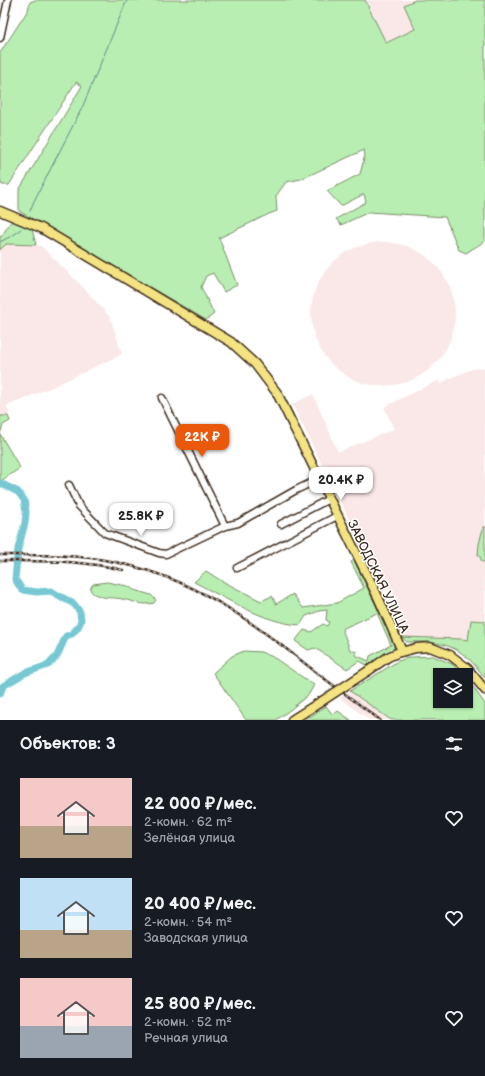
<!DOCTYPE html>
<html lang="ru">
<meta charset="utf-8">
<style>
:root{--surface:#171b24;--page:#20242c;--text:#f1f3f6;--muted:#9ea1a6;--accent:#ea580c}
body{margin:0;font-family:"Balsamiq Sans",sans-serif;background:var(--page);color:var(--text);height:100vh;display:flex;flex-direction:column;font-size:15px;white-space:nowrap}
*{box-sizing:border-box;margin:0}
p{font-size:13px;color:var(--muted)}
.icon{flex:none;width:22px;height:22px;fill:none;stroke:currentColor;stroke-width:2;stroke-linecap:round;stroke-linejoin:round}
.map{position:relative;height:720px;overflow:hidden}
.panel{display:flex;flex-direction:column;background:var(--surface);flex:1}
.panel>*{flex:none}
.tools{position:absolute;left:433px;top:668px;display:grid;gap:8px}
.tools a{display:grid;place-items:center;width:40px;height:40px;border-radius:0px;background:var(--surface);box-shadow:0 1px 3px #0004;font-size:20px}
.price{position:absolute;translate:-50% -34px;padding:0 9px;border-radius:8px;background:#fff;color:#222;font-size:13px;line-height:26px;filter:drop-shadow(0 1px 2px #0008)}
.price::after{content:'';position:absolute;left:50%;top:24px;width:12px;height:9px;margin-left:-6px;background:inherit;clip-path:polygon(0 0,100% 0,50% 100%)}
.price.selected{background:var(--accent);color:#fff}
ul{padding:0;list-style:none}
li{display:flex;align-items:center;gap:12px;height:100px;padding:0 20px}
li span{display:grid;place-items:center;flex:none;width:112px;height:80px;border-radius:0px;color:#555}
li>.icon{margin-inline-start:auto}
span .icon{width:48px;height:48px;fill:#fffc;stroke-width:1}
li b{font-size:17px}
h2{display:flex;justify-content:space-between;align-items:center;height:48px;padding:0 20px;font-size:17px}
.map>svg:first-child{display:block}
.built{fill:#fae8e8}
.green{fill:#b8eeb1;stroke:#7a8c68;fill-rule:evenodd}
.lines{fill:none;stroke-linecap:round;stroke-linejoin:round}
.stream{stroke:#5f898a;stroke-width:1}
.river{stroke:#77c8d2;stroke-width:7}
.minor-casing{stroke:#3b2a1e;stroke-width:9}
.major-casing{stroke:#3b2a1e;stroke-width:11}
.minor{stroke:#fff;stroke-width:6}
.major{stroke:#f4e382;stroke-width:8}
.rail-casing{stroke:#3b2a1e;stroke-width:2.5}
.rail{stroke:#fff;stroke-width:1;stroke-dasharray:3;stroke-linecap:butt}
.major-bridge-casing{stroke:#3b2a1e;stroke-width:11;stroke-linecap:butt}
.major-bridge{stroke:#f4e382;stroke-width:8}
.labels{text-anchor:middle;stroke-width:3;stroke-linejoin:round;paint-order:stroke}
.street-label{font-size:13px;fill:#3b2a1e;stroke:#fff}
</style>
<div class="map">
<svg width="485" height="720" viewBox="0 0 485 720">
<rect width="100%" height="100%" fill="#fff"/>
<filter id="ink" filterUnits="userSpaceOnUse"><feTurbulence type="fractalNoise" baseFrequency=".025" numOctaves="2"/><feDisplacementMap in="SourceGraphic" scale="8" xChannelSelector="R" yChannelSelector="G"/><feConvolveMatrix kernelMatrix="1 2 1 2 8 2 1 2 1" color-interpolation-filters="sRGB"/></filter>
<g filter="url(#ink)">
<g class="built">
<path d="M365,0H415L404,6L415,29L385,43Z"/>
<circle cx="383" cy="314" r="72"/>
<path d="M6,244L41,246L81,285L110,317L122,354L50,388L7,406L9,412L8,416H0V250Z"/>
<path d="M485,367V526L483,528L479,544L478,555L482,563L485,562V621L471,620L469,641L461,639L402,637L388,602L396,599L393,591L389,589L384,591L345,511L292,404L313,394L338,452L394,429L384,407L439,380L441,384L448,379L472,369Z"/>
<path d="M350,691L391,720H369L340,698Z"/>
</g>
<g class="green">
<path d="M35,0H365L386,43L415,29L404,5L415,0H485V241L466,253L459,250L445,217L369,212L341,225L336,219L366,202L364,194L341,206L327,191L360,174L365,155L364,150L301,179L286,182L276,196L277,211L269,214L219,238L237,285L224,292L213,273L206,276L201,287L214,314L206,320L19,211V190L82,86L76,82L9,185H2L0,179V53L28,10L30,2Z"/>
<path d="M12,220L32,229L36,245L6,244L0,250V236L1,237Z"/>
<path d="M0,416H8L10,421L3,425L0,434L20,468L1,481L0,480Z"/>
<path d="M485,526V562H482L479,555H478L479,544L483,528Z"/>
<path d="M354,560L394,643V649L367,665L359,661L347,669L315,648L308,650L295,641L304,630L311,632L323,624L327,626L329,622L326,620L327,610L319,611L306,616L300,625C264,623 226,598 194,582L206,571L220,580L261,601L272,596L276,604L293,594L303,608L337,603L364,588L351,562ZM377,613L391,645L370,656L369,661L355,655L357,652L350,650L342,629Z"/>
<path d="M107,582L122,585L128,586L134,590L151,595L156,600L154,603C141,606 134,601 122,599C114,597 105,599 97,595C93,594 91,592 90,589L93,584Z"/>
<path d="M471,620L485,621V678C462,646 446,641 407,642L402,637L461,639L468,640Z"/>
<path d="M244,651L261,652L273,657L314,685L309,694L290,710L276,720H246L213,673L232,656Z"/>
<path d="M433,656L452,664L464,675H440V701H466V677L485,704V720H391L350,691L398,661L411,657Z"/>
<path d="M326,706L333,715L338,711L351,720H305Z"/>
</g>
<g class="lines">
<g class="stream">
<path d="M30,211L34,201L82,108L127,0"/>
<path d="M0,242L15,234L21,229"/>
</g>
<path class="river" d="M0,483L18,492L24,500L26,512L25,523L18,549L15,579L22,590L37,592L51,591L74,604L80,612L81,621L78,627L72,634L66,636L57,656L48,665L25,673L3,686L0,694"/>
<g class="minor-casing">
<g id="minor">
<path d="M0,38L8,0"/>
<path d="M162,398L225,526"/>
<path d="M69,485L79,506L105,533L159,553L166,554L225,526L238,523L296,490L319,479"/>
<path d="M281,524L329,499"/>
<path d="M237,568L337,516"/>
</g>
</g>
<g class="major-casing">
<g id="major">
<path d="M0,211L41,228L231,342L255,364L277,393L378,597L402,651"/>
<path d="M368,671L388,657L397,653L416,648L430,647L450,655L467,668L485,690"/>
<path d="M292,720L322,701"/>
</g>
</g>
<use href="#minor" class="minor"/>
<use href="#major" class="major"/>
<g class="rail-casing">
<g id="rail">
<path d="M0,555C38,555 77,554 115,562C158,571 202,590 239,615C266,633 292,653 317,673C338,689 359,704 380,720"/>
<path d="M0,561C41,561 83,560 123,570"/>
</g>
</g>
<use href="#rail" class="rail"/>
<g class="major-bridge-casing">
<path id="major-bridge" d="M322,701L368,671"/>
</g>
<use href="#major-bridge" class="major-bridge"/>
</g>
</g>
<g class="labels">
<g class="street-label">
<text transform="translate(379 576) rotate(64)" y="5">ЗАВОДСКАЯ УЛИЦА</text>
</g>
</g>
</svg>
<div class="tools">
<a><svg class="icon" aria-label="layers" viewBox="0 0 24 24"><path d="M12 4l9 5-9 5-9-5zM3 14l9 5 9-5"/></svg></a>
</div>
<b class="price selected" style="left:202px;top:458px">22K ₽</b>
<b class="price" style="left:341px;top:501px">20.4K ₽</b>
<b class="price" style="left:141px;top:537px">25.8K ₽</b>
</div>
<section class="panel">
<h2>Объектов: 3<svg class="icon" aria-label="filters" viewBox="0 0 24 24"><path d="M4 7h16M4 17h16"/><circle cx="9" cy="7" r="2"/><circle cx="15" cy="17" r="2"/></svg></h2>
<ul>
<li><span style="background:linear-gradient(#f6c9c9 60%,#b9a48a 0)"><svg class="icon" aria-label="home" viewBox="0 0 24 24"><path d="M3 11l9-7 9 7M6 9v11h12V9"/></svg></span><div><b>22 000 ₽/мес.</b><p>2-комн. · 62 m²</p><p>Зелёная улица</p></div><svg class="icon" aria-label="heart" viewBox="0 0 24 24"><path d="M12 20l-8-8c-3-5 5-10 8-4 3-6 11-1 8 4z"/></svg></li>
<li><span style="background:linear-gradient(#bfe0f5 65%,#b9a48a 0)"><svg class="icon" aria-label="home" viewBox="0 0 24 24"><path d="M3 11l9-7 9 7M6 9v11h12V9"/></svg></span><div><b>20 400 ₽/мес.</b><p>2-комн. · 54 m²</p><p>Заводская улица</p></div><svg class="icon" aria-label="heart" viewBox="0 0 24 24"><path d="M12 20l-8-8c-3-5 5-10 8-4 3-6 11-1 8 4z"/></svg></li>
<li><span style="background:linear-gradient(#f6c9c9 60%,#9aa5b1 0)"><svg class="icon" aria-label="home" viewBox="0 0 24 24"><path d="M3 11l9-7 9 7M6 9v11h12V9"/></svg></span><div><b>25 800 ₽/мес.</b><p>2-комн. · 52 m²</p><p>Речная улица</p></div><svg class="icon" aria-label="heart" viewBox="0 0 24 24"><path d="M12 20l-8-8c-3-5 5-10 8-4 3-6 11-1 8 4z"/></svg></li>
</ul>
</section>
